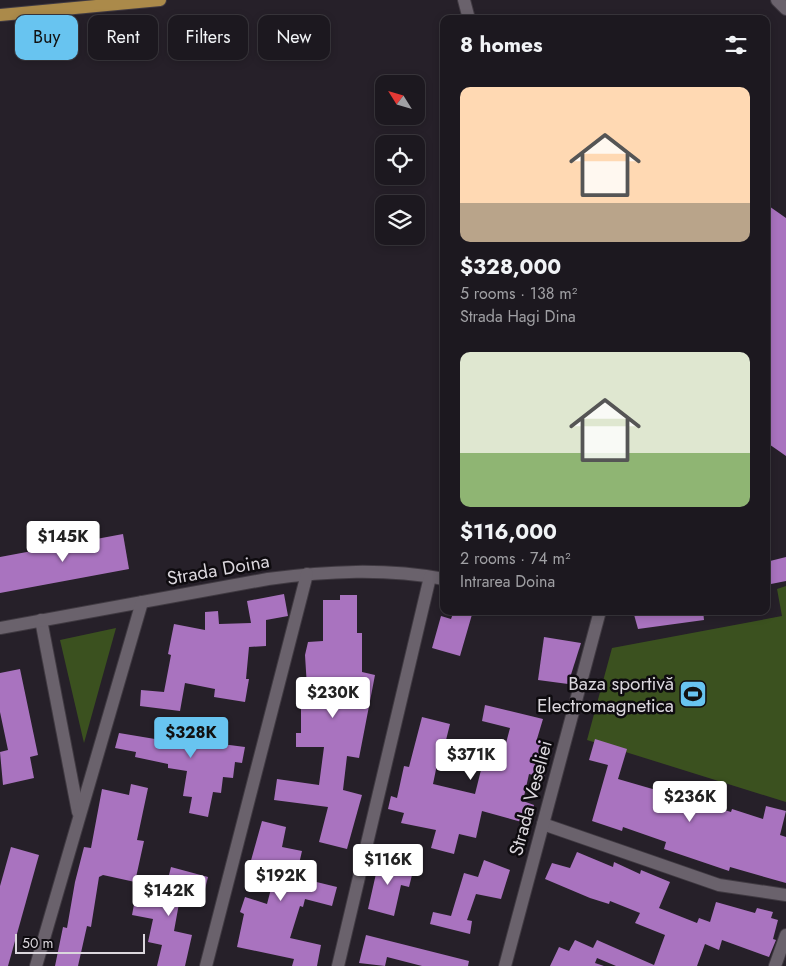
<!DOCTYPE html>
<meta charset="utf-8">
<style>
:root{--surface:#1c181f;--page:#252128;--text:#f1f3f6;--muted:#a0a0a4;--line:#3a373d;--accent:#68c4f0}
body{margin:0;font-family:Jost,sans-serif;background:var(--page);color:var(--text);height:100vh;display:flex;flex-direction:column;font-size:19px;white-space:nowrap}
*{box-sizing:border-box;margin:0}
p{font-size:16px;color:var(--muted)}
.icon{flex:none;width:28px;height:28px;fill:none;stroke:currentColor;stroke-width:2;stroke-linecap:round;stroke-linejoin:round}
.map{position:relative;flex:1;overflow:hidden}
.side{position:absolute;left:440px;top:15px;width:330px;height:600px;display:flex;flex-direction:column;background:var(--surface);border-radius:10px;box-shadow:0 2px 8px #0003,0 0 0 1px var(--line)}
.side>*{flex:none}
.guide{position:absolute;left:15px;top:15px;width:350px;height:45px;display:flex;gap:10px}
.needle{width:32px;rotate:307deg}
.buttons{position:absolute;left:375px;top:75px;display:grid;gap:10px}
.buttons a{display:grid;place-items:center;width:50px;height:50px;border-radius:10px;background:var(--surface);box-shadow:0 2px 8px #0003,0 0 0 1px var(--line);font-size:25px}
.scale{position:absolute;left:15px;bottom:12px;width:130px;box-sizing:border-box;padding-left:5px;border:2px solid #dbd7dd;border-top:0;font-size:14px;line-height:18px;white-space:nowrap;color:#dbd7dd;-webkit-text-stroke:4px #0e0b0f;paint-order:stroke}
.price{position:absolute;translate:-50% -42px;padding:0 11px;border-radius:5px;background:#fff;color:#222;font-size:16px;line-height:32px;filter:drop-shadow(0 1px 2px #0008)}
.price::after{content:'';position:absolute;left:50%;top:30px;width:15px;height:11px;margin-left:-8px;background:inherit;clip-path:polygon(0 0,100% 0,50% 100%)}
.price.on{background:var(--accent);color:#111}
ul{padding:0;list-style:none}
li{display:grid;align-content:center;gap:10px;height:265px;padding:0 20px}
li span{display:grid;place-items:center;height:155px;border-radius:10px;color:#555}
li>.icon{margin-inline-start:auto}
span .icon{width:90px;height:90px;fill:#fffc;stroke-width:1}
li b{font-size:21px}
h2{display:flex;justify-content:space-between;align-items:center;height:60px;padding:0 20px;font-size:21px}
.tag{padding:0 18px;border-radius:10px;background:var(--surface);box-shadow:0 2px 8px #0003,0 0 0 1px var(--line);font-size:18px;line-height:45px}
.tag.on{background:var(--accent);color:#111}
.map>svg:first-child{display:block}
.green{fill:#3b511f}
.building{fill:#a973bf}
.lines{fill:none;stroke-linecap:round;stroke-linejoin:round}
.minor-casing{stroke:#403a42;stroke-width:14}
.major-casing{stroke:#403a42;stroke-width:14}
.minor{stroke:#6a626c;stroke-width:12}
.major{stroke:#ab8a4a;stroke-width:12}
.labels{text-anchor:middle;stroke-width:5;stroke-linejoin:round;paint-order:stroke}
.street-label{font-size:19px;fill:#dbd7dd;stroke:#0e0b0f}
.poi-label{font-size:19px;fill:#dbd7dd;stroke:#0e0b0f;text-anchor:end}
</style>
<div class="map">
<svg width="786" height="966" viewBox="0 0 786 966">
<rect width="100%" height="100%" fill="#262029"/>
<g class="green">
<path d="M786,586V802L587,740L612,648L782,616L777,589Z"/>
<path d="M116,628L84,743L60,640Z"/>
</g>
<g class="building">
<path d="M766,204L786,218V456L766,442Z"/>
<path d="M123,534L129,569L0,593V557Z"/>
<path d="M786,557V581L766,585V562Z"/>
<path d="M284,594L288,616L266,620V646L249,647L246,679H249L245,702L214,697L215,689L185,683L180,711L140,706L141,690L164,692L171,655L168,654L174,624L205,630V612L218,611L219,624L251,623L247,601Z"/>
<path d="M340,595H357V633H362V672L375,675L359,758L347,756L343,790L362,795L347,849L319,842L328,807L274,800L277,779L319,785L324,747H296V733H301V703H308L305,655L308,642L323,641V600H340Z"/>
<path d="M454,611H473L460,656L432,648L441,616L451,619Z"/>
<path d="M633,611H703L704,620L638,629Z"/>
<path d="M544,637L581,643L568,684L538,680Z"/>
<path d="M20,669L38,755L30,757L34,778L3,785L0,752L8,750L0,712V673Z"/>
<path d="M485,705L543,719L537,739L549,742L544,758L549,759L544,778L529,774L523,801L534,805L529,824L482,811L476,838L459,834L454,854L431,848L436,830L401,823L404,813L388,809L391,796L397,798L404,766L409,767L422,717L450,724L442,756L439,755L433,784L475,794L483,762L500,766L510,728L482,721Z"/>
<path d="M177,717L217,722L214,743L245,747L242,763L235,762L233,778L223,777L221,793L213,792L208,817L189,813L192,797L183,796L187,771L168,768V764L135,757L136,752L115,748L119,733L173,742Z"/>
<path d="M595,739L627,749L618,779L656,790L658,783L680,790L676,802L702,809L704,804L731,812L732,809L763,819L766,806L786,811L780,835L786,837V883L730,867L729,871L664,849L666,842L623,827L622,831L592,821L608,765L589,760Z"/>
<path d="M131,784L148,788L137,840L144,841L135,882L103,875L99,877L91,927L87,926L78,966H55L63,927L67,928L75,882L84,847L91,848L102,789L129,795Z"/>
<path d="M262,821L286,827L282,847L302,851L296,877L337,887L332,906L305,899L303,907L300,906L290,938L321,945L317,966H292L294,959L237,947L244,914L240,912L245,897L267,904L276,870L250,864Z"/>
<path d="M11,847L39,855L8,966H0V886Z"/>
<path d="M577,852L613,867L614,862L640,874L641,870L670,882L659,908L697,923L699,918L710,922L716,902L755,913L757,908L773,912L771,918L778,920L773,939L776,940L769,957L722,940L719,950L705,944L697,966H616L597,958L595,963L604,966H550L559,947L569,951L575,940L593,948L597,940L654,965L665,935L635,923L640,913L610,901L609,904L590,898L545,879L552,863L570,868Z"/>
<path d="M380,856L399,861L398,868L413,871L409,887L401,885L394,916L368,909Z"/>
<path d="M484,860L510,870L501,899L476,894L467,920L472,921L470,934L430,924L433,912L451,916L464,873L478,877Z"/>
<path d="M171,867L208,877L204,893L182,887L174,931L192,935L185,966H157L162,945L148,942L153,919L132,915L136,894L163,899Z"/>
<path d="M366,935L469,961L468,966H422L387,957L385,966L359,963Z"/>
</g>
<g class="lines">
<g class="minor-casing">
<g id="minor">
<path d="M464,0L469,19"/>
<path d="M777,0L786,9"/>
<path d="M41,620L78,812"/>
<path d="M0,628L268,579C327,571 385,568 444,579"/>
<path d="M543,824L719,885L786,895"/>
<path d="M36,966L142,602"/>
<path d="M206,966L307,574"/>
<path d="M338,966L430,577"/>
<path d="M505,966L600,611"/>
<path d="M775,966L786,935"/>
</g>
</g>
<g class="major-casing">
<path id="major" d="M0,15L160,0"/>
</g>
<use href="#minor" class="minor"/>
<use href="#major" class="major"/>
</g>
<defs>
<g id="stadium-square" transform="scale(1.4375)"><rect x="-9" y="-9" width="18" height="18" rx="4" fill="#68c4f0" stroke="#0e0b0f"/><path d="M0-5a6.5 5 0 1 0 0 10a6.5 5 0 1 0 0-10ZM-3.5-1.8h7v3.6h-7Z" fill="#111"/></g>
</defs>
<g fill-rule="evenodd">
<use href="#stadium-square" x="693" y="694"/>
</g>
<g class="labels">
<g class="street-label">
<text transform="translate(218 569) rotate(-10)" y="7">Strada Doina</text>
<text transform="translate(530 798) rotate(-75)" y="7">Strada Veseliei</text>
</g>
<g class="poi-label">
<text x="674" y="690">Baza sportivă<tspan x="674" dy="22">Electromagnetica</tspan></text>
</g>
</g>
</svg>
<div class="buttons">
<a><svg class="needle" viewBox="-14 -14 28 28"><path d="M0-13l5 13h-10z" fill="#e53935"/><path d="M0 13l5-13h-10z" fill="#a0a0a4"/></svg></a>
<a><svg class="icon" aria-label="locate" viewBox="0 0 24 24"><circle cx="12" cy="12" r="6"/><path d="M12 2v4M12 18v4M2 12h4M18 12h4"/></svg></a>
<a><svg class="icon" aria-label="layers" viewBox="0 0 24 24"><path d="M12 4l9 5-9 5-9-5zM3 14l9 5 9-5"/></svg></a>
</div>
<div class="scale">50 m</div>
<b class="price" style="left:63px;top:563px">$145K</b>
<b class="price" style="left:333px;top:719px">$230K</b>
<b class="price on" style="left:191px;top:759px">$328K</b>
<b class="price" style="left:471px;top:781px">$371K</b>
<b class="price" style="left:690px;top:823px">$236K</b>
<b class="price" style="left:388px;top:886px">$116K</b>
<b class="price" style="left:281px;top:902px">$192K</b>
<b class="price" style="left:169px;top:917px">$142K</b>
<div class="guide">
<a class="tag on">Buy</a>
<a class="tag">Rent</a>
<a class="tag">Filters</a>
<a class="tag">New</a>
</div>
<section class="side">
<h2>8 homes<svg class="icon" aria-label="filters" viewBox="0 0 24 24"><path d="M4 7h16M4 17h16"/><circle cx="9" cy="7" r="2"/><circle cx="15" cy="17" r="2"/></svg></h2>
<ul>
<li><span style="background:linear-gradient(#ffd9b3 75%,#b9a48a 0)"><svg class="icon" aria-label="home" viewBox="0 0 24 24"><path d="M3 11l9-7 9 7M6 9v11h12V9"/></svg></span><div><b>$328,000</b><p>5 rooms · 138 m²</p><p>Strada Hagi Dina</p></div></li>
<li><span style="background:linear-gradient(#dfe7d0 65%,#8fb573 0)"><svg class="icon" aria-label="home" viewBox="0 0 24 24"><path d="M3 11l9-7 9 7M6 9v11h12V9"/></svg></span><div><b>$116,000</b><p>2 rooms · 74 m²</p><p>Intrarea Doina</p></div></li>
</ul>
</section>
</div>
